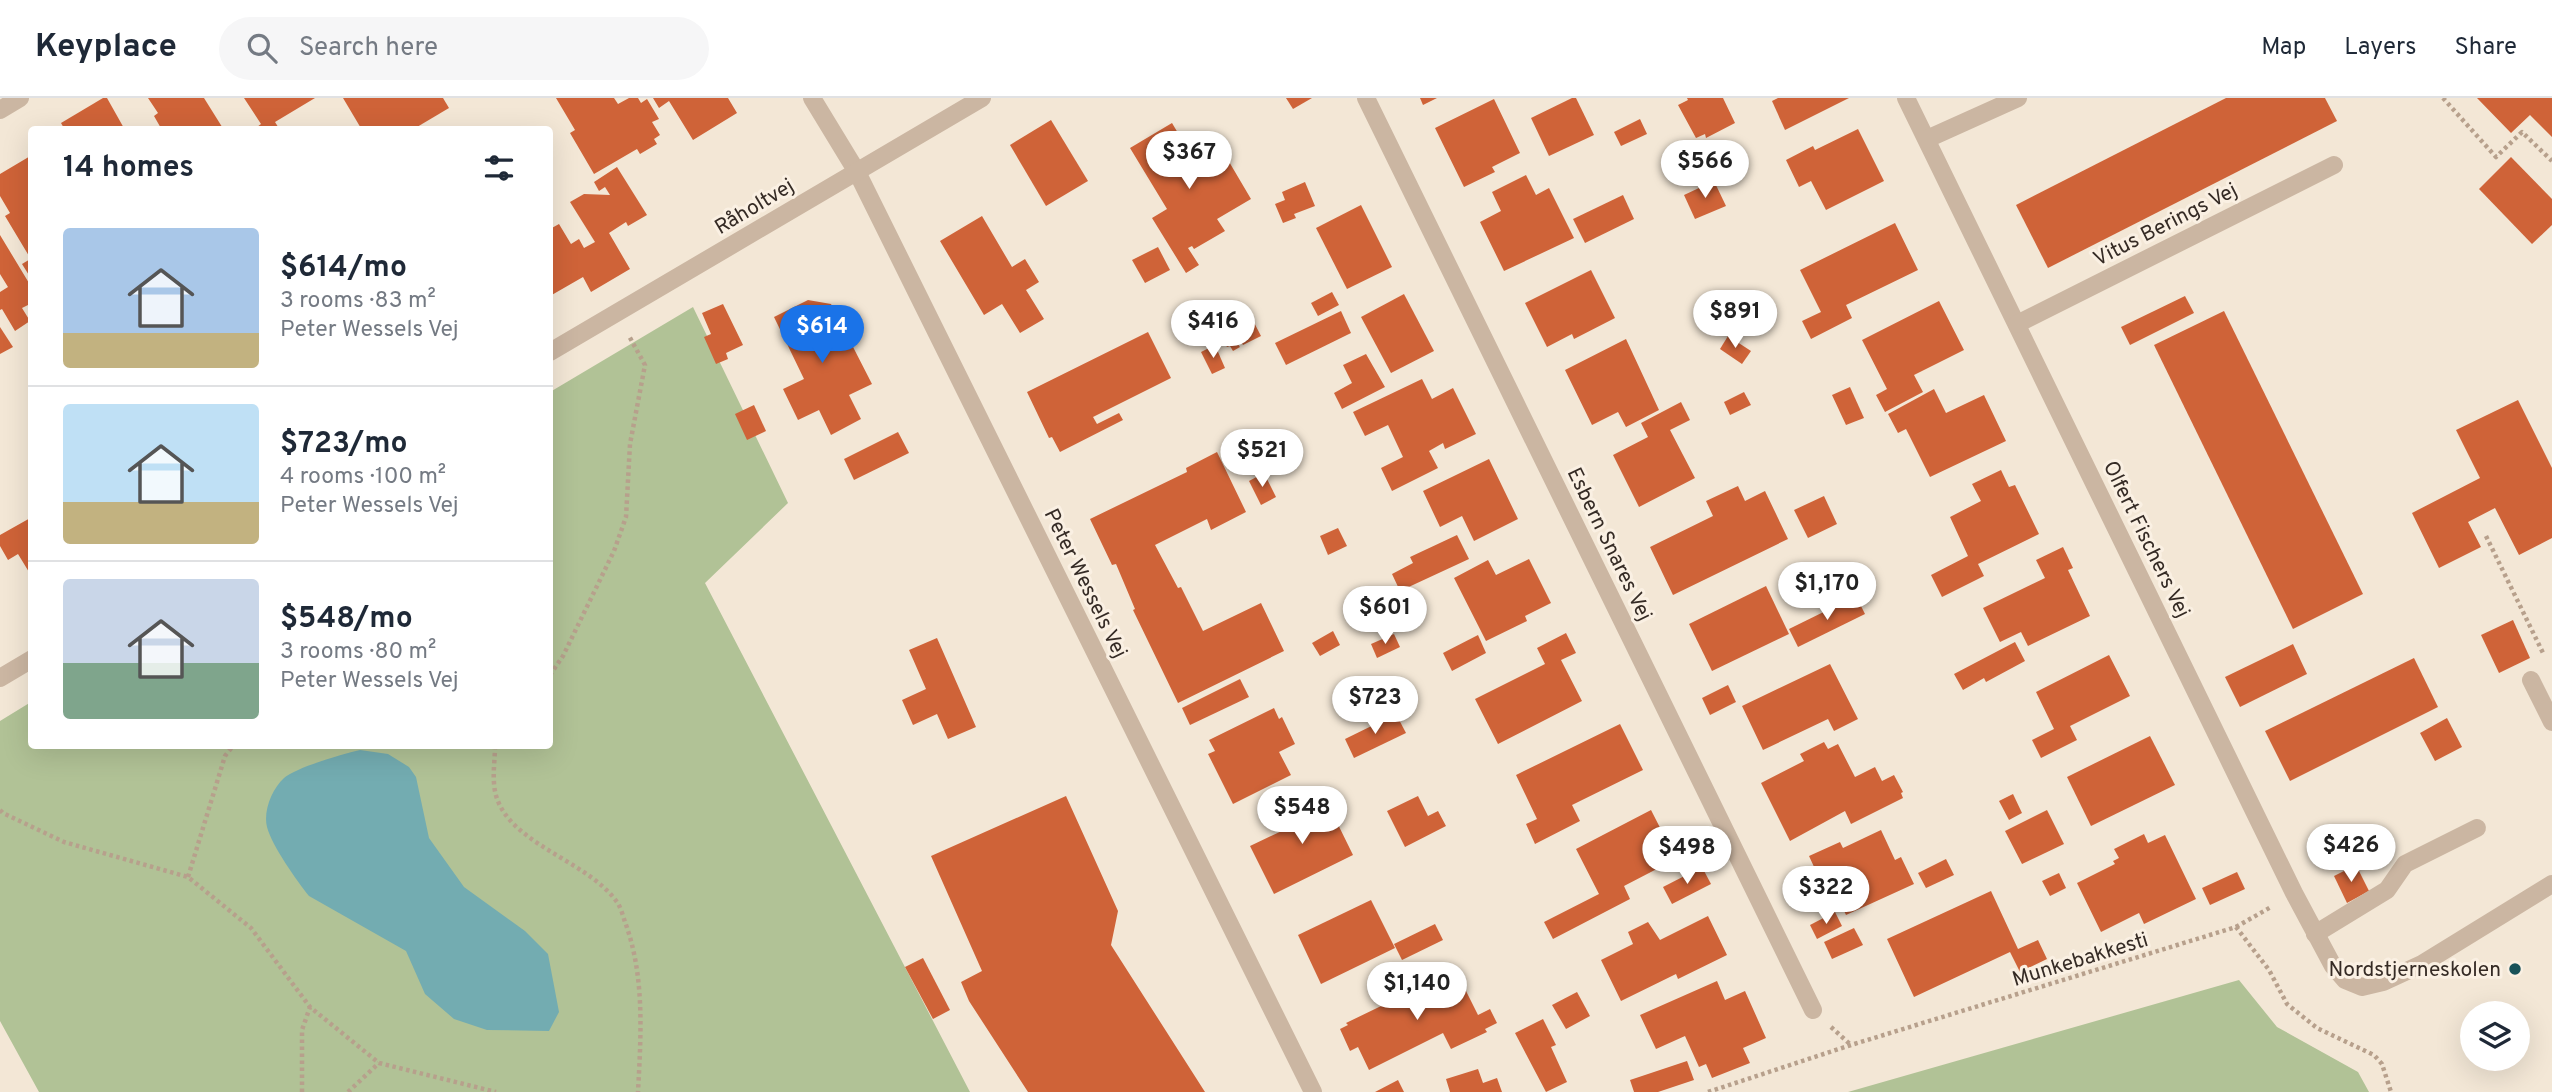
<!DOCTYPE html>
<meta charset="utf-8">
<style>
:root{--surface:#fff;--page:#f6f6f7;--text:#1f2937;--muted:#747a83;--line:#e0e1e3;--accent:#1a73e8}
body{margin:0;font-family:Overpass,sans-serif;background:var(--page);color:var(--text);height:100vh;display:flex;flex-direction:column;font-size:26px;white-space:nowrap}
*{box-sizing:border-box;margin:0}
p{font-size:23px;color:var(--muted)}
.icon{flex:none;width:38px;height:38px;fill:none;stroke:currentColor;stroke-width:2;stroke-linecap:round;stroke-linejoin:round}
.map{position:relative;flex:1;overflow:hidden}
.details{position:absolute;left:28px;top:28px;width:525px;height:623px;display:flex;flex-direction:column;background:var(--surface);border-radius:7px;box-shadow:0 7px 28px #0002}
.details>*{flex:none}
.tools{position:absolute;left:2460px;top:903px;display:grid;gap:14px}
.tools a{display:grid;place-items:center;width:70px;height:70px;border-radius:50%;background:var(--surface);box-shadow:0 7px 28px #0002;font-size:35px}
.price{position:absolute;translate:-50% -60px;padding:0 16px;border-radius:24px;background:#fff;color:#222;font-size:23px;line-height:46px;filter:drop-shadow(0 2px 4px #0008)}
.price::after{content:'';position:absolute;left:50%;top:42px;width:21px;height:16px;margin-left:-10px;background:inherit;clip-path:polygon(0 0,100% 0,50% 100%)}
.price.on{background:var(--accent);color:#fff}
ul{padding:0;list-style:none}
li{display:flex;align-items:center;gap:21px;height:175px;padding:0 35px}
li+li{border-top:2px solid var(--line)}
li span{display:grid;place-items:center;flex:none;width:196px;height:140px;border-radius:7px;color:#555}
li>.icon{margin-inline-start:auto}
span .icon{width:84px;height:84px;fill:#fffc;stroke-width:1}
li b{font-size:30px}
h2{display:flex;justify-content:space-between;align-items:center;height:84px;padding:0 35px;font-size:30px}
header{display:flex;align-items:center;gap:42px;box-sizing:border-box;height:98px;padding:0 35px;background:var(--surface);border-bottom:2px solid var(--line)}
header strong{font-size:33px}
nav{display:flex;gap:38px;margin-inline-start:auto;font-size:24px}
.search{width:490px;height:63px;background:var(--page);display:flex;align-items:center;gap:18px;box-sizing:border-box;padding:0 24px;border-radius:38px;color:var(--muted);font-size:26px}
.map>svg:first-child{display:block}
.green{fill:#b1c296}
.water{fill:#73acb1}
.building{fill:#cf6338}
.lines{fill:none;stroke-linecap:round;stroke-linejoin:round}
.path{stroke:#b7a08c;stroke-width:4.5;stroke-dasharray:3.5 3.5;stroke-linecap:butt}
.minor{stroke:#cbb6a2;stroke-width:18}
.poi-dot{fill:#185259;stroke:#faf0e3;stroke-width:2.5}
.labels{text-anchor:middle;stroke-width:6;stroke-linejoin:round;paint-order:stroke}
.street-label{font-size:21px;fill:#352b25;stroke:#faf0e3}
.poi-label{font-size:21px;fill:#352b25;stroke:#faf0e3;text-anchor:end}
</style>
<header>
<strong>Keyplace</strong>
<div class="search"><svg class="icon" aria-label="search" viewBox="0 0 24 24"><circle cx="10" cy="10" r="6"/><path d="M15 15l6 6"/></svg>Search here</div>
<nav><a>Map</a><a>Layers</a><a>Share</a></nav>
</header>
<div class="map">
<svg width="2552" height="994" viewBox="0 0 2552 994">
<rect width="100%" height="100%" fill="#f3e7d6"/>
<g class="green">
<path d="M693,209L788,405L705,485L970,994H39L0,923V623L31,604L32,648H550V294Z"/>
<path d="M2239,882L2277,929L2358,974L2369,994H1848Z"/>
</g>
<path class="water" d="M360,652L388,656L409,669L416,679L429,740L464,789L525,833L548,856L559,914L549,933L487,932L454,921L425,896L406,853L309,798C297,783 272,748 267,729C263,713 272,691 284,680C297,669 343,656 360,652Z"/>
<g class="building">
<path d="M103,0H107L125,32H65L61,25Z"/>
<path d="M148,0H204L224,32H162L154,18L158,15Z"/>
<path d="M244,0H315L275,24L280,32H253L261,26Z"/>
<path d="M343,0H443L449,10L412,32H362Z"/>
<path d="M556,0H614L618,6L629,0H638L641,5L647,1L659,21L652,24L660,37L654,41L657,46L640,56L637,51L594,76L570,35L575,32Z"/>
<path d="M653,0H728L737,15L693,42L669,3L659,10Z"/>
<path d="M1286,0H1312L1293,11Z"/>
<path d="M1420,0H1437L1423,7Z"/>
<path d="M1572,0H1576L1594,37L1549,58L1531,20Z"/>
<path d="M1687,0H1723L1735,25L1706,40L1705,36L1696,40L1678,7L1688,2Z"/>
<path d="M1778,0H1849L1785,32L1772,3Z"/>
<path d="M2226,0H2325L2337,23L2048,170L2016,107Z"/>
<path d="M2477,0H2552V39L2530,17L2511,35Z"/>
<path d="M1494,1L1520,55L1492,69L1495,74L1464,89L1435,30Z"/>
<path d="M1640,21L1647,36L1621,48L1614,34Z"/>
<path d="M1051,22L1088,83L1046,108L1010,47Z"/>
<path d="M1172,25L1197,67L1206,62L1201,53L1214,45L1225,63L1228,62L1251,101L1217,121L1225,133L1194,151L1192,148L1188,150L1199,167L1186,175L1152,120L1167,111L1130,50Z"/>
<path d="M1858,31L1884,83L1826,112L1811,83L1799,89L1786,62L1813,48L1815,52Z"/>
<path d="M32,57V156L29,158L5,118L10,115L0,98V76Z"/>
<path d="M2511,59L2552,101V127L2532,146L2479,91Z"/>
<path d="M617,69L647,117L628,128L626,124L609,135L630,171L591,194L583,179L550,198V131L559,126L571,146L579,141L584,150L595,144L570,104L584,96L610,97L605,89L599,93L594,84Z"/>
<path d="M1526,77L1536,97L1549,90L1574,140L1504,173L1480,124L1501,113L1492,94Z"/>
<path d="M1714,83L1726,108L1695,121L1684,97Z"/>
<path d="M1305,84L1315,108L1294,116L1296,120L1283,125L1275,106L1285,102L1282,94Z"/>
<path d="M1623,97L1634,121L1585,145L1573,121Z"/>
<path d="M1361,107L1392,169L1347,191L1316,130Z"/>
<path d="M982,118L1012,169L1025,161L1039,184L1026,192L1044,221L1020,235L1002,206L984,217L940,143Z"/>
<path d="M1895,125L1918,172L1846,207L1852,220L1811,241L1802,223L1821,214L1800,172Z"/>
<path d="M0,137L32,190V205L22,210L30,223L15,233L2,211L0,212V194L8,189L0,176Z"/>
<path d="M1158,149L1170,172L1145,185L1132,162Z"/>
<path d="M32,160V182L22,166Z"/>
<path d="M1591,172L1615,220L1574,241L1572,236L1547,249L1525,205Z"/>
<path d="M1332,194L1339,207L1318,218L1311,205Z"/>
<path d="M1404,196L1434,253L1391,275L1361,219Z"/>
<path d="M2185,198L2194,215L2130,247L2121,229Z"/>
<path d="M808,202L831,206L872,286L849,297L861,321L831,337L819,312L798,322L783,291L804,281L774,219Z"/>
<path d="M1939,203L1964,252L1914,277L1923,294L1885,314L1876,297L1887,291L1862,242Z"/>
<path d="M723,206L743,247L726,255L728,261L716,266L704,239L711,236L702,215Z"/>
<path d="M1247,211L1261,238L1243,247L1240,242L1236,244L1240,249L1233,253L1230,248L1227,249L1216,230Z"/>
<path d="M1341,213L1351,235L1286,267L1275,245Z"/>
<path d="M2224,213L2363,496L2293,531L2154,247Z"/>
<path d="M0,229L13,249L0,256Z"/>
<path d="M1148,234L1171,280L1093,319L1097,326L1119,315L1123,322L1060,354L1052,339L1049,340L1027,294Z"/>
<path d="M1728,238L1751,253L1742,266L1720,251Z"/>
<path d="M1626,241L1659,312L1626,329L1618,314L1592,327L1565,272Z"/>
<path d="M1215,247L1225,270L1212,276L1201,254Z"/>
<path d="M1366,256L1385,289L1342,311L1334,295L1352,285L1343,267Z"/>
<path d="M1422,281L1432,301L1453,290L1476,336L1445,351L1443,345L1429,353L1438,370L1392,393L1381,370L1403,359L1388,327L1365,338L1353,314Z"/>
<path d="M1850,289L1864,320L1846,327L1832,297Z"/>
<path d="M1934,291L1946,315L1984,297L2006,343L1930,379L1906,331L1898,335L1888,316Z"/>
<path d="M1744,294L1751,307L1730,317L1724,304Z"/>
<path d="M2518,302L2552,370V440L2519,457L2495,410L2468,424L2481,449L2439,470L2412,415L2480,380L2456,332Z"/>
<path d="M1681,304L1690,322L1670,332L1695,380L1639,409L1613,357L1648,339L1641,325Z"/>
<path d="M754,307L766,333L747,342L735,316Z"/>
<path d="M898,334L909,355L854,382L844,361Z"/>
<path d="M1217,354L1246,414L1211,432L1207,421L1155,447L1178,490L1181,489L1203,533L1261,505L1284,553L1178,605L1133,512L1135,511L1116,466L1112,467L1090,421L1187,374L1186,370Z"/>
<path d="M1489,361L1518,421L1474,443L1462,418L1440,429L1423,393Z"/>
<path d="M2001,372L2009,389L2015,387L2039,436L1978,466L1984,478L1942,499L1931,477L1968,458L1950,419L1981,403L1972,386Z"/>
<path d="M1264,375L1276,399L1261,407L1249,383Z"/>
<path d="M1738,388L1745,403L1765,393L1788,441L1673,497L1650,449L1713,418L1706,403Z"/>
<path d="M1824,398L1837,426L1808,440L1794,412Z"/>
<path d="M32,419V479L18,456L8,462L0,448V437Z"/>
<path d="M1338,430L1347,448L1328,457L1320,438Z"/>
<path d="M1457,437L1469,461L1400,493L1392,476L1413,465L1410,459Z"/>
<path d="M2063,449L2073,470L2068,472L2090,518L2028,548L2021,534L2000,544L1983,510L2045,480L2036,462Z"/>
<path d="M1529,461L1551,505L1525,518L1527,523L1486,543L1454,480L1488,462L1496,477Z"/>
<path d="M1766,488L1789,536L1712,573L1689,526Z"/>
<path d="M1856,498L1865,516L1798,549L1789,531Z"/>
<path d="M2513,522L2530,560L2499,575L2481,537Z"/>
<path d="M1333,533L1340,547L1320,558L1312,545Z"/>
<path d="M1566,535L1576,555L1561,562L1582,603L1498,646L1475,601L1545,566L1537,550Z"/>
<path d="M1394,536L1400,549L1377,560L1371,546Z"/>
<path d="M1478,537L1486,555L1452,573L1443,555Z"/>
<path d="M937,540L976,629L948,641L937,616L913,627L902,602L926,591L909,552Z"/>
<path d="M2015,544L2025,563L1986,584L1984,580L1963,592L1954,576Z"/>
<path d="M2293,546L2307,576L2240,609L2225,579Z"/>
<path d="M2109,557L2130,598L2070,628L2077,642L2041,660L2032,642L2054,631L2036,594Z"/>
<path d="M2414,560L2438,609L2290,683L2265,633Z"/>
<path d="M1830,566L1858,621L1834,633L1828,621L1763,652L1742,608Z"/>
<path d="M1240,581L1249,599L1190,627L1182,610Z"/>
<path d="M1728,587L1736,604L1710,617L1702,600Z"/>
<path d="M1274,610L1279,621L1282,619L1295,646L1279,654L1291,677L1233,706L1208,656L1215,653L1209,642Z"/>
<path d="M1396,616L1406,635L1354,660L1345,641Z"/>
<path d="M2447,620L2462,649L2435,663L2420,635Z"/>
<path d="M1620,626L1643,672L1572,707L1580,723L1535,746L1526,726L1537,721L1516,677Z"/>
<path d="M2150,638L2175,687L2091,728L2067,679Z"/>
<path d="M1824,644L1828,651L1838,646L1855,679L1875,669L1882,683L1894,677L1903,694L1901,695L1903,700L1851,726L1845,713L1790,743L1761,685L1804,663L1800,656Z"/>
<path d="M2013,696L2022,715L2009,722L1999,703Z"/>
<path d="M1066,698L1118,813L1111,847L1205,994H1028L969,903L961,884L982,873L931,758Z"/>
<path d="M1324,698L1353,757L1274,796L1250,748L1286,731L1280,720Z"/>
<path d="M1418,698L1428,718L1438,713L1446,728L1405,749L1387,713Z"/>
<path d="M1651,712L1676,761L1624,788L1630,801L1553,841L1544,824L1599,796L1576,751Z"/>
<path d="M2047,712L2064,746L2022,766L2005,733Z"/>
<path d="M1881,732L1895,762L1901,759L1914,786L1846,817L1829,780L1821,784L1809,758L1840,744L1843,750Z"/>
<path d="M2144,736L2148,745L2165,737L2196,801L2144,826L2139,815L2101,834L2077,785L2115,766L2113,763L2119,760L2114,751Z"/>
<path d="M2351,752L2355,762L2341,769L2336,759Z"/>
<path d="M1946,761L1954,777L1926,790L1918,775Z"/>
<path d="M2356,767L2369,793L2347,805L2334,778Z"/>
<path d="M1702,769L1711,786L1672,806L1663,789Z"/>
<path d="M2237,774L2245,791L2210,807L2202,790Z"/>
<path d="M2059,775L2066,790L2050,798L2042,783Z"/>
<path d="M1991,793L2018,851L2038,842L2047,861L2020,874L2010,854L1914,899L1887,841Z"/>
<path d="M1371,802L1395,850L1321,886L1298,837Z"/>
<path d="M1835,814L1842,828L1817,841L1810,827Z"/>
<path d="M1708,818L1727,857L1678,881L1676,876L1621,903L1601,862L1633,846L1628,834L1648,824L1660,842Z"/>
<path d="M1435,826L1443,842L1402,862L1394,846Z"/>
<path d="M1854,830L1863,847L1832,861L1824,844Z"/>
<path d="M923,860L950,912L933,921L905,869Z"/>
<path d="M1457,875L1478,917L1490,911L1497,925L1485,931L1487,934L1451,951L1443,935L1369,972L1358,949L1350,953L1340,931L1348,927L1346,925L1439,880L1440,883Z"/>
<path d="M1717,883L1725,902L1745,893L1766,940L1743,950L1750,965L1712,980L1706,966L1699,969L1685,938L1656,951L1640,917Z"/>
<path d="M1577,894L1590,918L1566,931L1552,907Z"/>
<path d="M1543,921L1556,947L1551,949L1567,984L1546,994L1515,935Z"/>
<path d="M1687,963L1694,982L1658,994H1634L1630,982Z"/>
<path d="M1478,971L1483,985L1497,980L1502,994H1450L1446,981Z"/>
<path d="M1398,982L1404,994H1375Z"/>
</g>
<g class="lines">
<g class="path">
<path d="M2443,0L2496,59L2522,34L2552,63"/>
<path d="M2486,438L2544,557"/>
<path d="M550,577L563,558L614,453L626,419L630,346L645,267L629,238"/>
<path d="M495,648C495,660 493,673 494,685C497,744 585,759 617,804C621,810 623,818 625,824C645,878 641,937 638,994"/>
<path d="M0,712L3,715L64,744L188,779L251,830L310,909L379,965L496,994"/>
<path d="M188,779L225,658L233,648"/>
<path d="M2236,829L2271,809"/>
<path d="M1831,929L1851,947"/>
<path d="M302,994V932L310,909"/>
<path d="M348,994L379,965"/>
<path d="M1708,994L1851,947L2236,829L2269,872L2287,906L2317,930L2374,957L2382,966L2391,994"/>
</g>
<g class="minor">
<path d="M812,0L857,74L1313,994"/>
<path d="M1366,0L1813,912"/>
<path d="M1906,0L2294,795L2333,868L2345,882L2362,889L2383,884L2422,866L2552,786"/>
<path d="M0,12L20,0"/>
<path d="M1927,41L2018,0"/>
<path d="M2017,226L2334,67"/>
<path d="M550,254L982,0"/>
<path d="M0,580L32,561"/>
<path d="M2531,582L2552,624"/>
<path d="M2315,836L2387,792L2405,766L2477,730"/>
</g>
</g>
<circle class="poi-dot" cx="2515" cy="871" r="7"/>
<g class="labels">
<g class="street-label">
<text transform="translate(754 108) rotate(-31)" y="7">Råholtvej</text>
<text transform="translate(2165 126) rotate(-27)" y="7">Vitus Berings Vej</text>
<text transform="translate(2147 441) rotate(64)" y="7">Olfert Fischers Vej</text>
<text transform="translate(1610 446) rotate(64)" y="7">Esbern Snares Vej</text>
<text transform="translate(1086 485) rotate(64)" y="7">Peter Wessels Vej</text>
<text transform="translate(2080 861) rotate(-17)" y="7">Munkebakkesti</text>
</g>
<g class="poi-label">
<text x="2501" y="878">Nordstjerneskolen</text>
</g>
</g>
</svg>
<div class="tools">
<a><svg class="icon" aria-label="layers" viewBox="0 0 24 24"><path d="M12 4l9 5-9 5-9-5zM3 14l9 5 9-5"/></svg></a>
</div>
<b class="price" style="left:1189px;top:93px">$367</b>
<b class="price" style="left:1705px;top:102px">$566</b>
<b class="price" style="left:1735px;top:252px">$891</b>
<b class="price" style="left:1213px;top:262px">$416</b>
<b class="price on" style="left:822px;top:267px">$614</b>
<b class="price" style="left:1262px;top:391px">$521</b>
<b class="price" style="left:1827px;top:524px">$1,170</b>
<b class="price" style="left:1385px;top:548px">$601</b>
<b class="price" style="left:1375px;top:638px">$723</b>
<b class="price" style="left:1302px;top:748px">$548</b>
<b class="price" style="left:2351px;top:786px">$426</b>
<b class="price" style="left:1687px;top:788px">$498</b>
<b class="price" style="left:1826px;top:828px">$322</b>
<b class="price" style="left:1417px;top:924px">$1,140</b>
<section class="details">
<h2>14 homes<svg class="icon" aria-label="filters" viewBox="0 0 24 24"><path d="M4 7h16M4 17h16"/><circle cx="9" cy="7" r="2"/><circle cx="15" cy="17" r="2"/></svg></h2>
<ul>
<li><span style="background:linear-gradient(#a9c7e8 75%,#c2b280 0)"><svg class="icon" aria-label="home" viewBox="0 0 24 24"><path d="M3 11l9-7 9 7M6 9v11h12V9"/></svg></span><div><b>$614/mo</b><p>3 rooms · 83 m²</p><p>Peter Wessels Vej</p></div></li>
<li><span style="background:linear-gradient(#bfe0f5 70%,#c2b280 0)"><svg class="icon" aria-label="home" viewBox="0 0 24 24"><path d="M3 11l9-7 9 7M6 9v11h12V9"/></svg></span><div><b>$723/mo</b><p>4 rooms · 100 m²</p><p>Peter Wessels Vej</p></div></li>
<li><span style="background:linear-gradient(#c9d6e8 60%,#7fa58c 0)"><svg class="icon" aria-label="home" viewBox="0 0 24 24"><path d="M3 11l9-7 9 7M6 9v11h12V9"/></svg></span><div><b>$548/mo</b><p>3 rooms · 80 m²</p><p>Peter Wessels Vej</p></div></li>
</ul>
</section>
</div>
